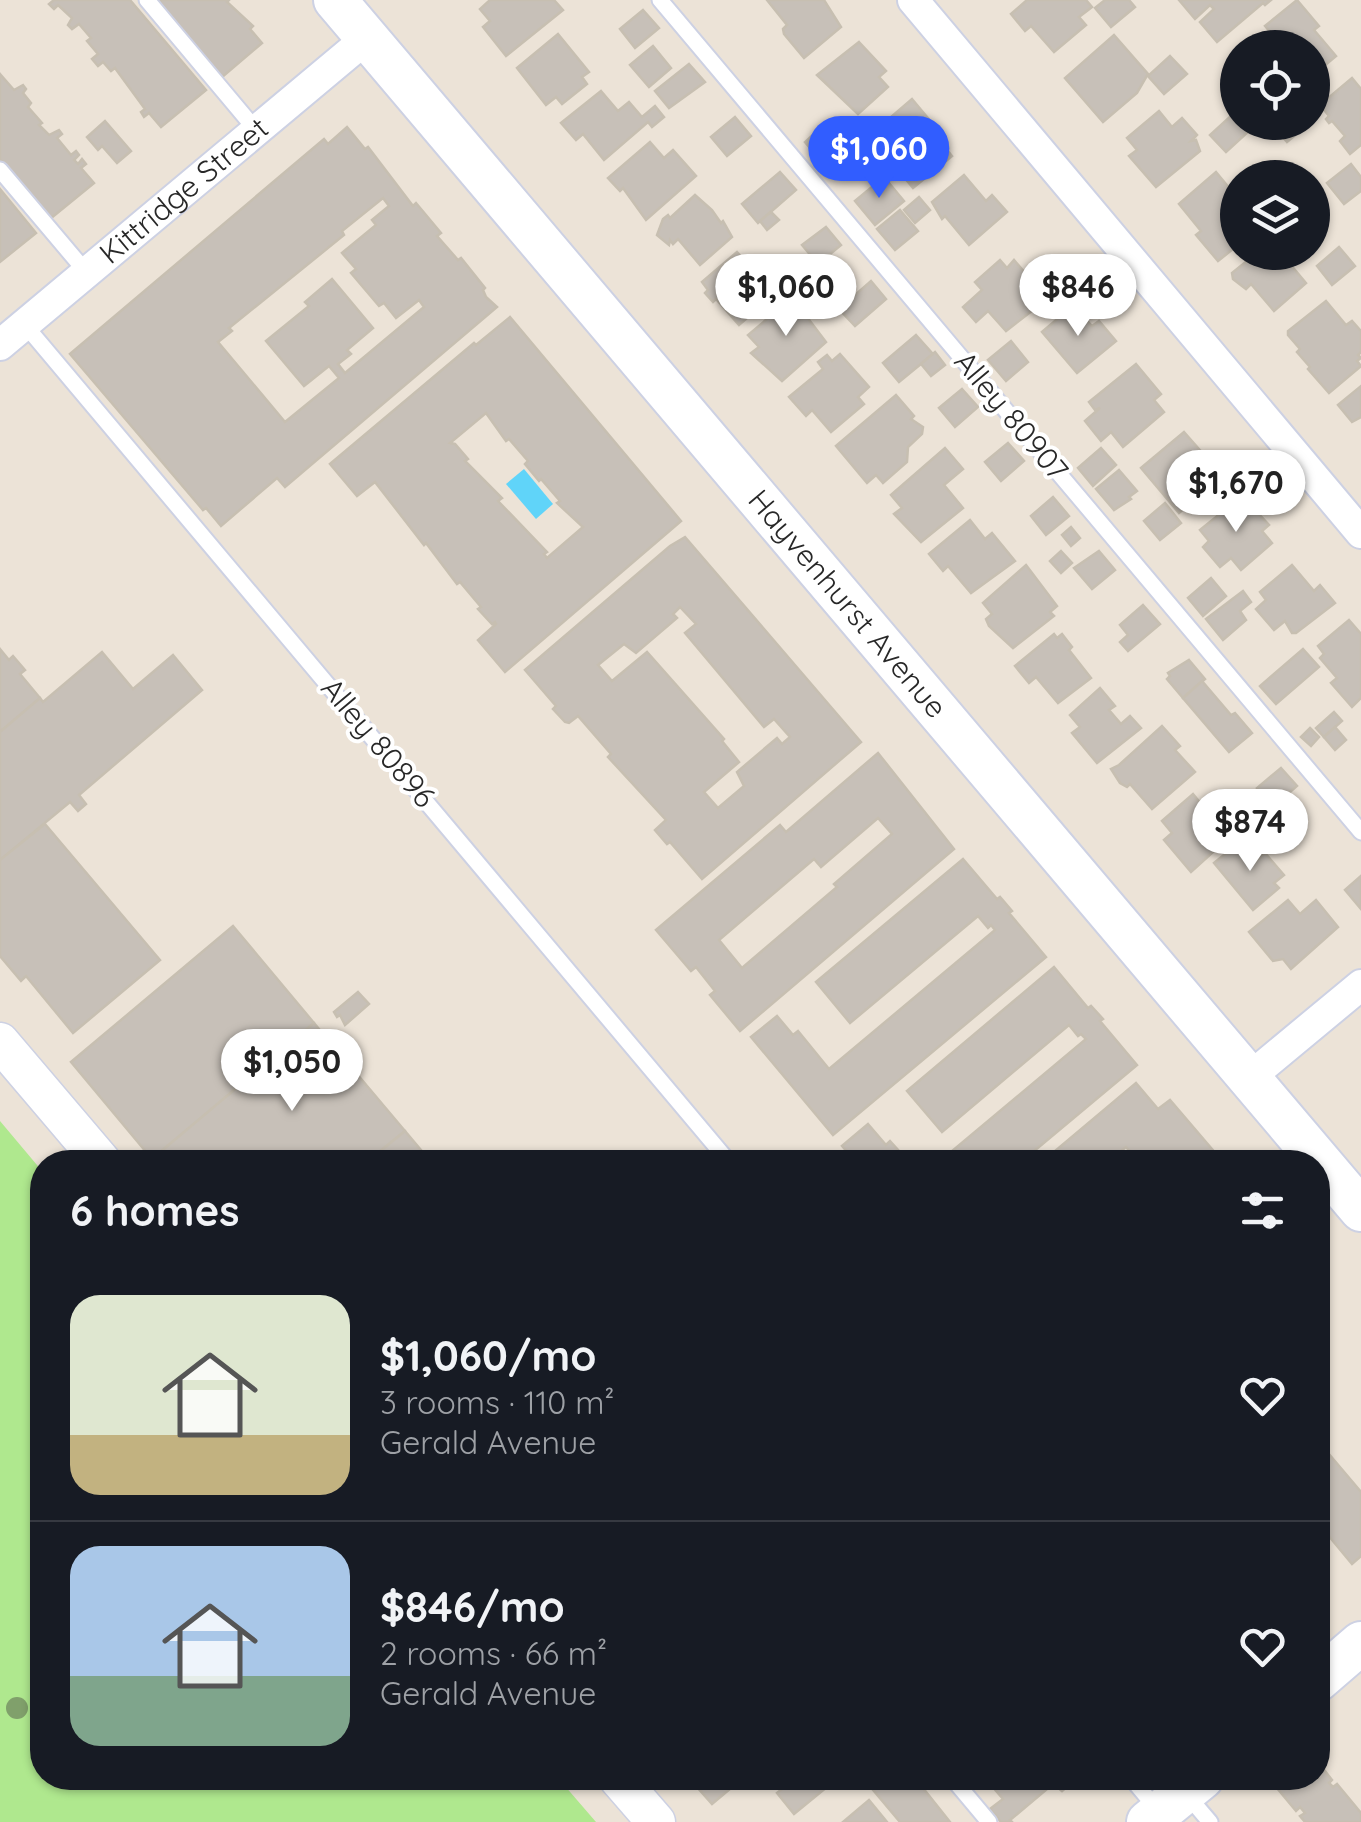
<!DOCTYPE html>
<meta charset="utf-8">
<style>
:root{--surface:#171b24;--page:#20242c;--text:#f1f3f6;--muted:#9ea1a6;--line:#363941;--accent:#315dff}
body{margin:0;font-family:Quicksand,sans-serif;background:var(--page);color:var(--text);height:100vh;display:flex;flex-direction:column;font-size:38px;white-space:nowrap}
*{box-sizing:border-box;margin:0}
p{font-size:32px;color:var(--muted)}
.icon{flex:none;width:55px;height:55px;fill:none;stroke:currentColor;stroke-width:2;stroke-linecap:round;stroke-linejoin:round}
.map{position:relative;flex:1;overflow:hidden}
.details{position:absolute;left:30px;top:1150px;width:1300px;height:640px;display:flex;flex-direction:column;background:var(--surface);border-radius:40px;box-shadow:0 2px 8px #0004}
.details>*{flex:none}
.buttons{position:absolute;left:1220px;top:30px;display:grid;gap:20px}
.buttons a{display:grid;place-items:center;width:110px;height:110px;border-radius:50%;background:var(--surface);box-shadow:0 2px 8px #0004;font-size:50px}
.price{position:absolute;translate:-50% -85px;padding:0 22px;border-radius:35px;background:#fff;color:#222;font-size:32px;line-height:65px;filter:drop-shadow(0 2px 5px #0008)}
.price::after{content:'';position:absolute;left:50%;top:60px;width:30px;height:22px;margin-left:-15px;background:inherit;clip-path:polygon(0 0,100% 0,50% 100%)}
.price.current{background:var(--accent);color:#fff}
ul{padding:0;list-style:none}
li{display:flex;align-items:center;gap:30px;height:250px;padding:0 40px}
li+li{border-top:2px solid var(--line)}
li span{display:grid;place-items:center;flex:none;width:280px;height:200px;border-radius:30px;color:#555}
li>.icon{margin-inline-start:auto}
span .icon{width:120px;height:120px;fill:#fffc;stroke-width:1}
li b{font-size:42px}
h2{display:flex;justify-content:space-between;align-items:center;height:120px;padding:0 40px;font-size:42px}
.map>svg:first-child{display:block}
.green{fill:#afe88e}
.water{fill:#60d4f9}
.building{fill:#c7c0b8;stroke:#c7bfb1;stroke-width:2.5;fill-rule:evenodd}
.lines{fill:none;stroke-linecap:round;stroke-linejoin:round}
.service-casing{stroke:#cdd1e3;stroke-width:19}
.minor-casing{stroke:#cdd1e3;stroke-width:34}
.tertiary-casing{stroke:#cdd1e3;stroke-width:41}
.secondary-casing{stroke:#cdd1e3;stroke-width:46}
.service{stroke:#fff;stroke-width:15}
.minor{stroke:#fff;stroke-width:30}
.tertiary{stroke:#fff;stroke-width:38}
.secondary{stroke:#fff;stroke-width:42}
.tree{fill:#80a06b}
.labels{text-anchor:middle;stroke-width:8;stroke-linejoin:round;paint-order:stroke}
.street-label{font-size:30px;fill:#282828;stroke:#fff}
</style>
<div class="map">
<svg width="1361" height="1822" viewBox="0 0 1361 1822">
<rect width="100%" height="100%" fill="#ece3d7"/>
<path class="green" d="M0,1121L42,1171V1778H558L596,1822H0Z"/>
<path class="water" d="M524,469L553,504L536,519L506,484Z"/>
<g class="building">
<path d="M54,0H130L206,90L161,127L149,113L144,117L141,112L145,109L115,68L111,71L103,62L98,66L92,59L98,54L87,41L91,38L79,24L72,29L68,25L72,18L58,5L54,9L49,4Z"/>
<path d="M158,0H229L227,2L253,26L250,29L262,43L221,78Z"/>
<path d="M490,0H554L563,10L506,56L483,27L490,21L480,9Z"/>
<path d="M767,0H824L841,27L804,58L784,34L783,29L787,25Z"/>
<path d="M1027,0H1086L1092,7L1079,17L1086,25L1054,52L1031,26L1025,31L1011,14Z"/>
<path d="M1105,0H1129L1135,7L1111,27L1095,8Z"/>
<path d="M1179,0H1271L1265,5L1263,3L1217,42L1200,22L1214,9L1210,5L1195,19Z"/>
<path d="M1297,0L1319,26L1314,30L1336,56L1312,76V48H1265L1271,43L1266,38L1271,33L1265,26Z"/>
<path d="M643,10L659,28L635,48L620,29Z"/>
<path d="M558,34L589,72L582,77L587,84L562,104L556,97L546,105L517,68Z"/>
<path d="M1114,35L1148,74L1137,93L1103,122L1065,78Z"/>
<path d="M859,42L886,71L879,77L888,87L858,114L817,75Z"/>
<path d="M653,46L671,68L649,87L630,65Z"/>
<path d="M1170,56L1187,74L1164,94L1148,76Z"/>
<path d="M689,64L705,82L669,108L655,91Z"/>
<path d="M0,74L14,90L23,85L26,89L23,93L31,103L28,107L42,123L39,125L49,135L59,130L62,134L57,138L71,155L76,151L79,155L74,160L78,164L82,159L86,164L81,168L94,183L50,219L0,160Z"/>
<path d="M1352,78L1361,89V145L1350,154L1340,141L1345,136L1332,121L1329,123L1326,119L1329,116L1320,105Z"/>
<path d="M601,91L618,111L629,102L642,117L655,106L664,117L652,127L648,122L604,160L583,134L576,140L561,123Z"/>
<path d="M912,99L942,135L938,139L952,156L913,188L894,165L889,170L873,151L885,141L876,130Z"/>
<path d="M1159,111L1172,127L1182,118L1197,135L1191,141L1196,140L1200,151L1156,187L1129,156L1137,150L1127,138Z"/>
<path d="M1233,114L1248,132L1226,152L1210,135Z"/>
<path d="M735,117L751,136L727,156L711,137Z"/>
<path d="M105,121L131,151L117,163L102,146L98,150L87,137Z"/>
<path d="M827,122L844,141L821,161L805,142Z"/>
<path d="M1270,122H1309L1310,123L1287,142Z"/>
<path d="M347,127L365,149L368,147L413,206L416,203L441,233L437,236L458,260L461,258L485,288L483,290L486,297L497,307L285,487L277,478L221,526L206,508L203,510L70,354L324,139L328,144ZM383,198L389,206L372,220L376,225L342,253L356,269L351,273L379,306L384,303L396,318L419,300L424,307L345,373L338,364L351,354L347,350L373,328L332,279L305,302L309,306L266,341L304,386L329,366L339,378L285,422L218,342L232,331L229,328L344,235L342,231Z"/>
<path d="M650,142L664,158L673,150L696,176L646,220L623,188L620,191L608,178Z"/>
<path d="M1351,164L1361,177V191L1344,204L1327,183Z"/>
<path d="M780,172L796,190L758,223L742,204Z"/>
<path d="M1216,172L1235,195L1238,193V245L1218,261L1196,235L1201,231L1179,204Z"/>
<path d="M964,175L986,201L992,195L1007,212L969,245L945,216L942,219L932,202Z"/>
<path d="M884,177L904,201L875,225L855,201Z"/>
<path d="M0,189L36,233L0,262Z"/>
<path d="M695,195L712,210L721,223L723,221L732,237L700,265L678,239L673,244L670,240L669,245L657,235L663,219L668,215L670,218Z"/>
<path d="M919,197L930,210L915,223L904,210Z"/>
<path d="M900,210L918,231L895,250L877,229Z"/>
<path d="M771,212L779,220L767,230L760,221Z"/>
<path d="M826,227L841,245L818,264L802,245Z"/>
<path d="M1339,247L1355,266L1332,285L1317,266Z"/>
<path d="M737,252L755,272L748,277L768,300L739,325L716,299L713,302L705,293L708,290L702,282Z"/>
<path d="M1258,252H1280L1306,283L1274,311L1251,284L1246,289L1233,279L1232,273Z"/>
<path d="M1047,259L1068,283L1006,331L988,311L976,322L963,307L982,290L975,282L1000,260L1007,268L1014,260L1028,276Z"/>
<path d="M822,271L840,293L818,311L800,289Z"/>
<path d="M871,281L886,299L855,326L839,309Z"/>
<path d="M791,296L826,342L782,381L751,353L759,347L748,335L773,314L770,309L784,297L787,300Z"/>
<path d="M1326,301L1346,325L1352,321L1361,331V352L1358,355L1361,358L1357,361L1361,366L1329,393L1308,369L1310,367L1297,352L1300,349L1288,335V331Z"/>
<path d="M1069,309L1075,317L1080,313L1092,326L1099,321L1116,341L1077,373L1042,332Z"/>
<path d="M510,317L681,521L505,672L478,640L496,624L495,622L492,624L478,609L481,607L460,582L457,584L426,543L424,545L375,482L357,496L330,464L474,343L476,345ZM486,413L506,441L509,439L528,461L525,464L539,481L541,479L560,501L557,503L583,527L547,558L544,554L547,552L498,501L502,498L465,461L468,459L455,444L450,443Z"/>
<path d="M916,335L933,354L899,382L883,363Z"/>
<path d="M1011,341L1028,362L1006,381L988,360Z"/>
<path d="M935,352L945,365L931,376L921,364Z"/>
<path d="M840,354L869,387L858,397L864,404L831,432L812,410L806,416L789,397L823,369L818,362L827,355L832,361Z"/>
<path d="M1136,364L1161,394L1154,400L1164,412L1123,447L1111,432L1101,441L1085,421L1100,408L1095,410L1089,402Z"/>
<path d="M1361,386V417L1352,422L1338,405Z"/>
<path d="M962,389L978,407L955,427L939,408Z"/>
<path d="M896,395L914,416L911,419L923,427L922,434L908,447L907,462L883,483L876,475L867,483L836,446Z"/>
<path d="M1184,432L1206,457L1210,452L1227,472L1179,513L1141,468Z"/>
<path d="M1008,443L1024,461L1001,481L985,462Z"/>
<path d="M945,448L963,469L944,485L963,508L921,542L894,514L902,508L891,495Z"/>
<path d="M1101,448L1116,465L1093,486L1078,468Z"/>
<path d="M1119,470L1137,491L1129,497L1131,499L1114,510L1096,489Z"/>
<path d="M1242,496L1269,525L1262,531L1272,543L1241,570L1231,558L1220,567L1203,547L1209,541L1200,530Z"/>
<path d="M1053,497L1069,516L1046,535L1031,516Z"/>
<path d="M1165,503L1181,523L1160,540L1144,521Z"/>
<path d="M970,520L985,539L992,533L1015,561L971,593L948,566L943,571L929,554Z"/>
<path d="M1071,527L1080,538L1071,546L1062,535Z"/>
<path d="M685,537L861,742L702,879L670,842L667,844L655,830L666,820L608,757L611,754L578,716L569,723L565,722L553,709L556,706L525,670L670,546ZM680,607L696,624L685,633L764,727L774,719L790,737L782,744L777,738L737,772L744,786L718,808L704,792L739,762L722,741L724,739L647,652L612,681L598,665L624,644L636,653L677,618L673,614Z"/>
<path d="M1061,551L1072,563L1061,573L1050,561Z"/>
<path d="M1099,551L1115,570L1092,589L1074,568Z"/>
<path d="M1026,565L1057,606L1050,612L1054,616L1013,648L989,626L986,619L992,614L983,603Z"/>
<path d="M1292,565L1314,591L1320,585L1335,603L1296,633H1292L1285,621L1274,630L1256,609L1266,600L1260,592Z"/>
<path d="M1211,578L1226,596L1203,616L1188,598Z"/>
<path d="M1243,591L1251,602L1240,611L1246,620L1223,640L1206,619Z"/>
<path d="M1143,605L1160,624L1128,651L1120,642L1128,635L1120,625Z"/>
<path d="M1349,620L1361,634V698L1352,707L1331,683L1337,678L1320,658L1324,654L1318,646Z"/>
<path d="M1054,634L1057,638L1062,634L1072,647L1069,650L1091,678L1058,703L1036,677L1029,683L1015,666Z"/>
<path d="M0,649L9,660L13,656L25,670L20,674L40,698L0,732Z"/>
<path d="M1303,649L1319,667L1276,704L1260,686Z"/>
<path d="M102,652L133,689L173,655L202,690L79,795L86,804L78,811L70,802L0,860V732L40,698L43,702Z"/>
<path d="M1189,660L1205,679L1183,698L1167,679L1170,676L1168,673Z"/>
<path d="M1202,681L1231,715L1235,713L1252,733L1229,752L1183,698Z"/>
<path d="M1100,688L1115,706L1109,710L1121,724L1130,716L1141,728L1097,763L1072,733L1080,727L1070,715Z"/>
<path d="M1334,712L1342,721L1324,737L1316,728Z"/>
<path d="M1162,726L1180,746L1175,750L1195,772L1152,809L1130,784L1127,787L1120,783L1111,769L1119,765Z"/>
<path d="M1335,727L1346,740L1335,750L1324,737Z"/>
<path d="M1310,728L1319,737L1311,746L1301,737Z"/>
<path d="M878,753L954,849L740,1031L710,995L715,991L696,967L691,971L656,930L780,825L786,832ZM878,818L892,834L834,884L837,887L742,968L719,940L814,859L821,867Z"/>
<path d="M1281,768L1297,786L1274,806L1257,788Z"/>
<path d="M1193,794L1207,811L1221,799L1243,825L1191,872L1164,840L1172,833L1162,821Z"/>
<path d="M1293,799L1299,806L1286,817L1279,810Z"/>
<path d="M45,824L160,960L73,1033L26,976L21,981L0,956V860Z"/>
<path d="M1240,842L1246,848L1252,843L1259,852L1253,857L1256,861L1265,853L1284,875L1274,883L1279,888L1253,910L1214,863Z"/>
<path d="M963,859L997,899L1000,897L1012,911L1009,913L1046,957L833,1135L751,1037L777,1016L793,1035L798,1031L829,1069L995,930L991,925L988,928L978,916L850,1023L816,982Z"/>
<path d="M1361,876V909L1345,890Z"/>
<path d="M1288,900L1300,914L1316,900L1338,927L1291,969L1283,959L1273,961L1249,932Z"/>
<path d="M233,926L314,1023L152,1159L71,1062Z"/>
<path d="M1054,967L1088,1008L1091,1006L1103,1019L1100,1021L1137,1065L1021,1162H939L1086,1039L1081,1034L1078,1036L1069,1025L942,1132L907,1091Z"/>
<path d="M358,992L369,1004L345,1025L340,1015L337,1017L334,1012Z"/>
<path d="M314,1023L405,1131L367,1162H155L152,1159Z"/>
<path d="M1136,1083L1158,1109L1170,1100L1223,1162H1139L1126,1147L1108,1162H1042Z"/>
<path d="M868,1124L886,1145L890,1141L909,1162H856L842,1146Z"/>
<path d="M405,1131L431,1162H367Z"/>
<path d="M1323,1447L1361,1492V1556L1352,1564L1318,1523V1452Z"/>
<path d="M1318,1762L1332,1780L1329,1783L1333,1787L1337,1784L1361,1813V1822H1305L1300,1816L1305,1813L1300,1807L1296,1811L1277,1788L1282,1778H1318Z"/>
<path d="M689,1778H743L712,1804Z"/>
<path d="M796,1778H838L794,1814L777,1793Z"/>
<path d="M863,1778H915L950,1822H900Z"/>
<path d="M985,1778H1035L1046,1790L1010,1820L1012,1822H1001L990,1809L1003,1799Z"/>
<path d="M1051,1778H1077L1062,1791L1051,1782Z"/>
<path d="M869,1800L887,1822H843Z"/>
</g>
<g class="lines">
<g class="service-casing">
<g id="service">
<path d="M147,0L256,130"/>
<path d="M660,0L1361,832"/>
<path d="M0,170L87,273"/>
<path d="M25,325L729,1162"/>
<path d="M952,1778L989,1822"/>
<path d="M1131,1778L1157,1809"/>
<path d="M1187,1795L1210,1822"/>
</g>
</g>
<g class="minor-casing">
<g id="minor">
<path d="M913,0L1361,533"/>
<path id="s1" d="M0,345L367,38"/>
<path d="M1250,1077L1361,985"/>
</g>
</g>
<g class="tertiary-casing">
<g id="tertiary">
<path d="M0,1042L102,1162"/>
<path d="M618,1778L656,1822"/>
</g>
</g>
<g class="secondary-casing">
<g id="secondary">
<path id="s2" d="M335,0L1361,1210"/>
<path d="M1318,1680L1361,1643"/>
<path d="M1148,1822L1202,1778"/>
</g>
</g>
<use href="#service" class="service"/>
<use href="#minor" class="minor"/>
<use href="#tertiary" class="tertiary"/>
<use href="#secondary" class="secondary"/>
</g>
<circle class="tree" cx="17" cy="1708" r="11"/>
<g class="labels">
<g class="street-label">
<text dy="10" stroke="none"><textPath href="#s1" startOffset="240">Kittridge Street</textPath></text>
<text transform="translate(1011 416) rotate(50)" y="10">Alley 80907</text>
<text dy="10" stroke="none"><textPath href="#s2" startOffset="792">Hayvenhurst Avenue</textPath></text>
<text transform="translate(378 743) rotate(50)" y="10">Alley 80896</text>
</g>
</g>
</svg>
<div class="buttons">
<a><svg class="icon" aria-label="locate" viewBox="0 0 24 24"><circle cx="12" cy="12" r="6"/><path d="M12 2v4M12 18v4M2 12h4M18 12h4"/></svg></a>
<a><svg class="icon" aria-label="layers" viewBox="0 0 24 24"><path d="M12 4l9 5-9 5-9-5zM3 14l9 5 9-5"/></svg></a>
</div>
<b class="price current" style="left:879px;top:201px">$1,060</b>
<b class="price" style="left:786px;top:339px">$1,060</b>
<b class="price" style="left:1078px;top:339px">$846</b>
<b class="price" style="left:1236px;top:535px">$1,670</b>
<b class="price" style="left:1250px;top:874px">$874</b>
<b class="price" style="left:292px;top:1114px">$1,050</b>
<section class="details">
<h2>6 homes<svg class="icon" aria-label="filters" viewBox="0 0 24 24"><path d="M4 7h16M4 17h16"/><circle cx="9" cy="7" r="2"/><circle cx="15" cy="17" r="2"/></svg></h2>
<ul>
<li><span style="background:linear-gradient(#dfe7d0 70%,#c2b280 0)"><svg class="icon" aria-label="home" viewBox="0 0 24 24"><path d="M3 11l9-7 9 7M6 9v11h12V9"/></svg></span><div><b>$1,060/mo</b><p>3 rooms · 110 m²</p><p>Gerald Avenue</p></div><svg class="icon" aria-label="heart" viewBox="0 0 24 24"><path d="M12 20l-8-8c-3-5 5-10 8-4 3-6 11-1 8 4z"/></svg></li>
<li><span style="background:linear-gradient(#a9c7e8 65%,#7fa58c 0)"><svg class="icon" aria-label="home" viewBox="0 0 24 24"><path d="M3 11l9-7 9 7M6 9v11h12V9"/></svg></span><div><b>$846/mo</b><p>2 rooms · 66 m²</p><p>Gerald Avenue</p></div><svg class="icon" aria-label="heart" viewBox="0 0 24 24"><path d="M12 20l-8-8c-3-5 5-10 8-4 3-6 11-1 8 4z"/></svg></li>
</ul>
</section>
</div>
